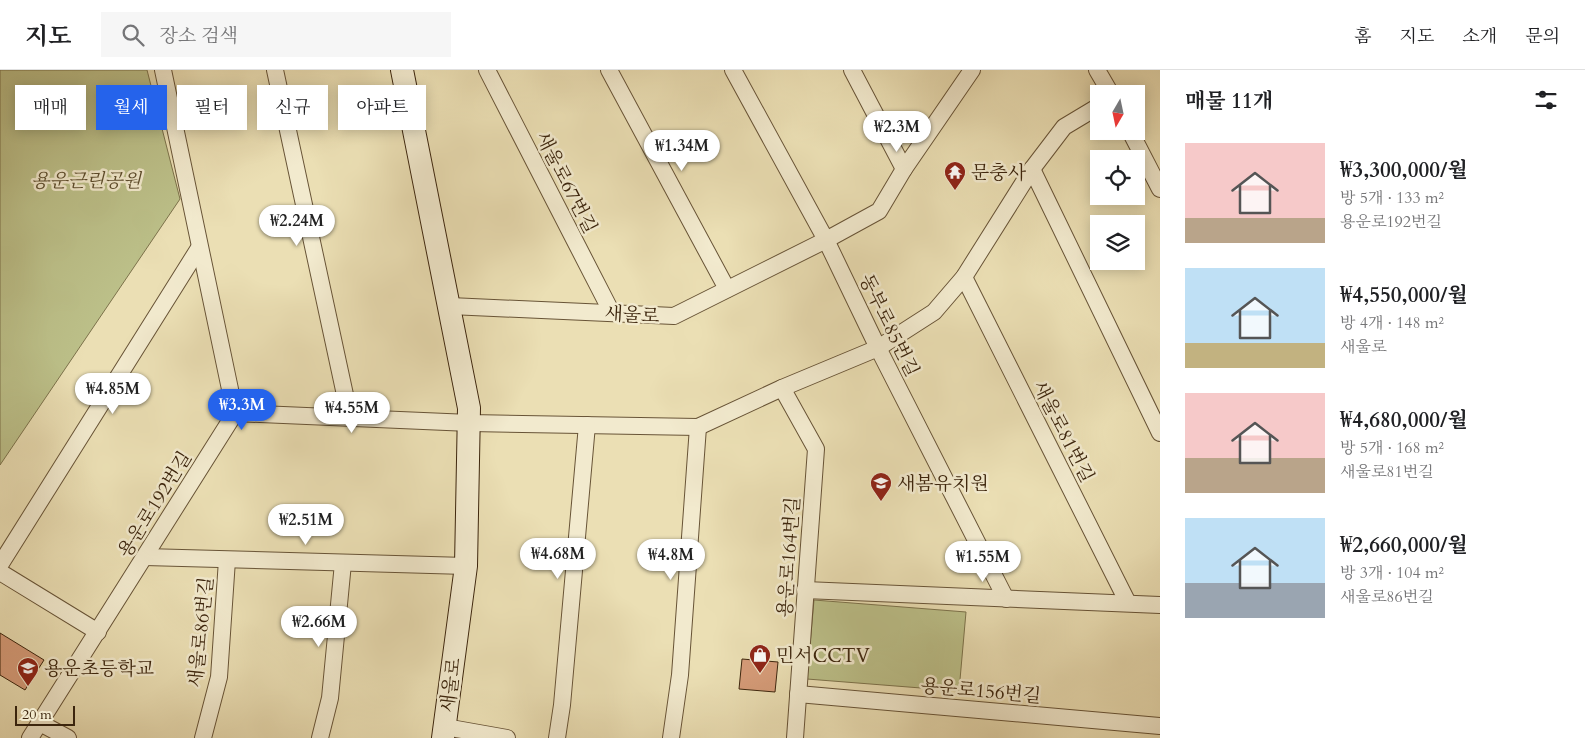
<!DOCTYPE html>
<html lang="ko">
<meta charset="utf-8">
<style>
:root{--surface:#fff;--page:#f6f6f6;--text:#202124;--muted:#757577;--line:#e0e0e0;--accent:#2563eb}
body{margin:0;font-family:Cardo,"Noto Serif KR",serif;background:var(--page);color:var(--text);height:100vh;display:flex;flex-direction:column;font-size:19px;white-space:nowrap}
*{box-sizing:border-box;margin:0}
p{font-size:16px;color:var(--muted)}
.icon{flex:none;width:28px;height:28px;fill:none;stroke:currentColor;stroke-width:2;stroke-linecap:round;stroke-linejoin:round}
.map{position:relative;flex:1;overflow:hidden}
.sheet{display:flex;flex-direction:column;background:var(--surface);width:425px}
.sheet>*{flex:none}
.guide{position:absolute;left:15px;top:15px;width:475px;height:45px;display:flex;gap:10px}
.needle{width:32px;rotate:189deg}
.tools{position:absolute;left:1090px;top:15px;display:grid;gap:10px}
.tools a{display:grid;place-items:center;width:55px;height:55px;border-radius:0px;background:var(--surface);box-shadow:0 2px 12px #0003;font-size:25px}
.scale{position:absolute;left:15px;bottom:12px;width:60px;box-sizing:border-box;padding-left:5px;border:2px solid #3c250d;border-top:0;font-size:14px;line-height:18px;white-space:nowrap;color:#3c250d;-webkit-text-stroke:4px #f2eace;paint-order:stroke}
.price{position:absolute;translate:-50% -42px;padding:0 11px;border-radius:18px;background:#fff;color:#222;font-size:16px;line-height:32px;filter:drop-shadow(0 1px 2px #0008)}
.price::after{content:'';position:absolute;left:50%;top:30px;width:15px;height:11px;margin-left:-8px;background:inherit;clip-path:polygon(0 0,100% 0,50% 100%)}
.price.selected{background:var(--accent);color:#fff}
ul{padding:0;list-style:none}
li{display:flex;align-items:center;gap:15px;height:125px;padding:0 25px}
li span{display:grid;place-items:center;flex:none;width:140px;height:100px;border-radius:0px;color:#555}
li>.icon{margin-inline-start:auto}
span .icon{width:60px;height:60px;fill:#fffc;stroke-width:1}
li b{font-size:21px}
h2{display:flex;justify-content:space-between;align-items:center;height:60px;padding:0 25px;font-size:21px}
.chip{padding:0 18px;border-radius:0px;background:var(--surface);box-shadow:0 2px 12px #0003;font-size:18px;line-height:45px}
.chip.selected{background:var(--accent);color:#fff}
header{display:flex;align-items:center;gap:30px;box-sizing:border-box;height:70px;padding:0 25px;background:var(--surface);border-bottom:1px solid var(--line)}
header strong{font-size:24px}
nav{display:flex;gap:28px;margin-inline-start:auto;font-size:18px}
.search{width:350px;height:45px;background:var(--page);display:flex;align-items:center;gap:12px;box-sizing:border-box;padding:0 18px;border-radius:0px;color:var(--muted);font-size:19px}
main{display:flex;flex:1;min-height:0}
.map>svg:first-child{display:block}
.green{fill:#bcc089;stroke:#7c724b}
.building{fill:#d69c79;stroke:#3c250d}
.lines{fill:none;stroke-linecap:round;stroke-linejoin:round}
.street-casing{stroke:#685437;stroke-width:18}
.secondary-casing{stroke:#3c250d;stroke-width:24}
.street{stroke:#f2eace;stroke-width:16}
.secondary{stroke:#f2eace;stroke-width:22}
.labels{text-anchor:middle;stroke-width:5;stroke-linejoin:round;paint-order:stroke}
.poi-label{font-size:19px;fill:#3c250d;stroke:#f2eace;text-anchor:start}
.park-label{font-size:19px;font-style:italic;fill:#5c4c2c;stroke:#f2eace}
.street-label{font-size:19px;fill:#3c250d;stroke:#f2eace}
</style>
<header>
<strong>지도</strong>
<div class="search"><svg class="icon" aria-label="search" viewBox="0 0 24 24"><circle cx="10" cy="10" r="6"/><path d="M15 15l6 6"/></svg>장소 검색</div>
<nav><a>홈</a><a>지도</a><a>소개</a><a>문의</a></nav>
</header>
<main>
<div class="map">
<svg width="1160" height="668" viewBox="0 0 1160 668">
<rect width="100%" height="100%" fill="#ebdfb4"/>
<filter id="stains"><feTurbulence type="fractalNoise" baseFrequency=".004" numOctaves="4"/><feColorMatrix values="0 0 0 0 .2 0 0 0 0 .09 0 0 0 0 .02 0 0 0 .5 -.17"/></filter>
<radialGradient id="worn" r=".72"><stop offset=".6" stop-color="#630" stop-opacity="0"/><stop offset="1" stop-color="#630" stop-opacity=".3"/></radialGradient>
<g class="green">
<path d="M0,0H147L180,129L0,395Z"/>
<path d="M814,530L966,542L959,621L807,609Z"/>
</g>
<g class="building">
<path d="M0,563L44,590L25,620L0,605Z"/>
<path d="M742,589L778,592L775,622L739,619Z"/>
</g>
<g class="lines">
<g class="street-casing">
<g id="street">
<path d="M275,0L350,348"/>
<path d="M487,0L612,243"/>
<path d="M609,0L727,219"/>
<path d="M733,0L826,170L878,278L1006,529"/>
<path d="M852,0L904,99"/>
<path d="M1097,0L1111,24"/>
<path d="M1130,61L1160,119"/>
<path d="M1032,99L1160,363"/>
<path d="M964,207L1128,533"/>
<path d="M450,236L674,246L826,170L879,141L904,99L972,0"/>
<path d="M782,318L816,379L795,668"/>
<path d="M235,343L470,353L698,357L782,318L878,278L934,242L964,207L1032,99L1064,57L1099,36"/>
<path d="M145,487L466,496"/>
<path d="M0,495L199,178"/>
<path d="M0,502L98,562"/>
<path d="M805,520L1160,535"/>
<path d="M798,624L1160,656"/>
<path d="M40,653L68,668"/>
<path d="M445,657L507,668"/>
<path d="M30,668L235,343L163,0"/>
<path d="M203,668L219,607L227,490"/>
<path d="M320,668L330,628L343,493"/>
<path d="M557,668L562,635L587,355"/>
<path d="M671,668L680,605L698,357"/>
</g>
</g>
<g class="secondary-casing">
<path id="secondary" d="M402,0L469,338L466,496L443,668"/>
</g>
<use href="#street" class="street"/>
<use href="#secondary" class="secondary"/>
</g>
<defs>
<g id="temple-pin" transform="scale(1.125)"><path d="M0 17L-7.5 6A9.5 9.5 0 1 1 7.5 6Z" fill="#8f2418" stroke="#f2eace"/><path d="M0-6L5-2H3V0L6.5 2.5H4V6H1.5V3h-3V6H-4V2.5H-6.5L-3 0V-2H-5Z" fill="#fff"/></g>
<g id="school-pin" transform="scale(1.125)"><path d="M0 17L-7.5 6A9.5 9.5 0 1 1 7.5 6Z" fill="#8f2418" stroke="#f2eace"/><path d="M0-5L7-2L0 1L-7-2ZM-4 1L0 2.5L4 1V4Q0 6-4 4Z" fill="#fff"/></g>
<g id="shop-pin" transform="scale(1.125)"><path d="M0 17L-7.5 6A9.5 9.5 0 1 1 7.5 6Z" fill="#8f2418" stroke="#f2eace"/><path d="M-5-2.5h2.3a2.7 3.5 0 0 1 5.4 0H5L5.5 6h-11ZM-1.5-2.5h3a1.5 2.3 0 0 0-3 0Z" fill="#fff"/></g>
</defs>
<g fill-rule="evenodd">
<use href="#temple-pin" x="955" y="102"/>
<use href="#school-pin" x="881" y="413"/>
<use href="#shop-pin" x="760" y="585"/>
<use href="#school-pin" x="28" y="598"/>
</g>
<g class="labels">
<g class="poi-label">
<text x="971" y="109">문충사</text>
<text x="897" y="420">새봄유치원</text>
<text x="776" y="592">민서CCTV</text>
<text x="44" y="605">용운초등학교</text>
</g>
<g class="park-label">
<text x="86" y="117">용운근린공원</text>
</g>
<g class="street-label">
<text transform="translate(567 112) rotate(63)" y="7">새울로67번길</text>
<text transform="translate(632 244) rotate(3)" y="7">새울로</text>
<text transform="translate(890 255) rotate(64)" y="7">동부로85번길</text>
<text transform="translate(1064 361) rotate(63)" y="7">새울로81번길</text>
<text transform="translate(154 434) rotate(-58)" y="7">용운로192번길</text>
<text transform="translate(788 487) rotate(-86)" y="7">용운로164번길</text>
<text transform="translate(200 562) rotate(-84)" y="7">새울로86번길</text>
<text transform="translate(450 615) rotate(-83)" y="7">새울로</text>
<text transform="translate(981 620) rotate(5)" y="7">용운로156번길</text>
</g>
</g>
<rect width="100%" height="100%" filter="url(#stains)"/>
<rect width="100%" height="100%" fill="url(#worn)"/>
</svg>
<div class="tools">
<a><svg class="needle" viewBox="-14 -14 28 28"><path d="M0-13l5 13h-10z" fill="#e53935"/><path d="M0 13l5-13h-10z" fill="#757577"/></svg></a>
<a><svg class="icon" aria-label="locate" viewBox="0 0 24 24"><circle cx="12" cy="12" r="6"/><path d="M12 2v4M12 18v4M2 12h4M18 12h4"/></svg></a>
<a><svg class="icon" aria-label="layers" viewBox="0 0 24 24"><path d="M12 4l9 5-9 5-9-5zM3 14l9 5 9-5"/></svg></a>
</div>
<div class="scale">20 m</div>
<b class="price" style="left:897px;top:83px">₩2.3M</b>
<b class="price" style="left:682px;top:102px">₩1.34M</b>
<b class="price" style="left:297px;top:177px">₩2.24M</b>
<b class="price" style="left:113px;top:345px">₩4.85M</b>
<b class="price selected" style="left:242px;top:361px">₩3.3M</b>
<b class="price" style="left:352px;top:364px">₩4.55M</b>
<b class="price" style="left:306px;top:476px">₩2.51M</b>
<b class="price" style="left:558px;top:510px">₩4.68M</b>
<b class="price" style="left:671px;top:511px">₩4.8M</b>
<b class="price" style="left:983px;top:513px">₩1.55M</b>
<b class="price" style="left:319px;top:578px">₩2.66M</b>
<div class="guide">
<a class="chip">매매</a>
<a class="chip selected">월세</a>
<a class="chip">필터</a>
<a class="chip">신규</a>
<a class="chip">아파트</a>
</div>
</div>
<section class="sheet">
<h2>매물 11개<svg class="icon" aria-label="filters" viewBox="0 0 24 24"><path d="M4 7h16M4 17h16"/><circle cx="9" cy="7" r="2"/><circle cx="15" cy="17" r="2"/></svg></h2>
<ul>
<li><span style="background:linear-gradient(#f6c9c9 75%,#b9a48a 0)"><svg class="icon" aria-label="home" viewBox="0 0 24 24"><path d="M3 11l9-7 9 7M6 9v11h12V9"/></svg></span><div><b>₩3,300,000/월</b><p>방 5개 · 133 m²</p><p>용운로192번길</p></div></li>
<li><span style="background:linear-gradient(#bfe0f5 75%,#c2b280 0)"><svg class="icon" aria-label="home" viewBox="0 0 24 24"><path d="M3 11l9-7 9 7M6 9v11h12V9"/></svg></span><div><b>₩4,550,000/월</b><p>방 4개 · 148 m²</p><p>새울로</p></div></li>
<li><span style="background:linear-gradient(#f6c9c9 65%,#b9a48a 0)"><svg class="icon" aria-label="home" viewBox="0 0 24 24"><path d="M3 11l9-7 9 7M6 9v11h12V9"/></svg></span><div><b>₩4,680,000/월</b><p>방 5개 · 168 m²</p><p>새울로81번길</p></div></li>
<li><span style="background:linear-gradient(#bfe0f5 65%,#9aa5b1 0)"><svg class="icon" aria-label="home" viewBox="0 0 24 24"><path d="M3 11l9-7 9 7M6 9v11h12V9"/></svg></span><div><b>₩2,660,000/월</b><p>방 3개 · 104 m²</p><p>새울로86번길</p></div></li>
</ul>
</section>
</main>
